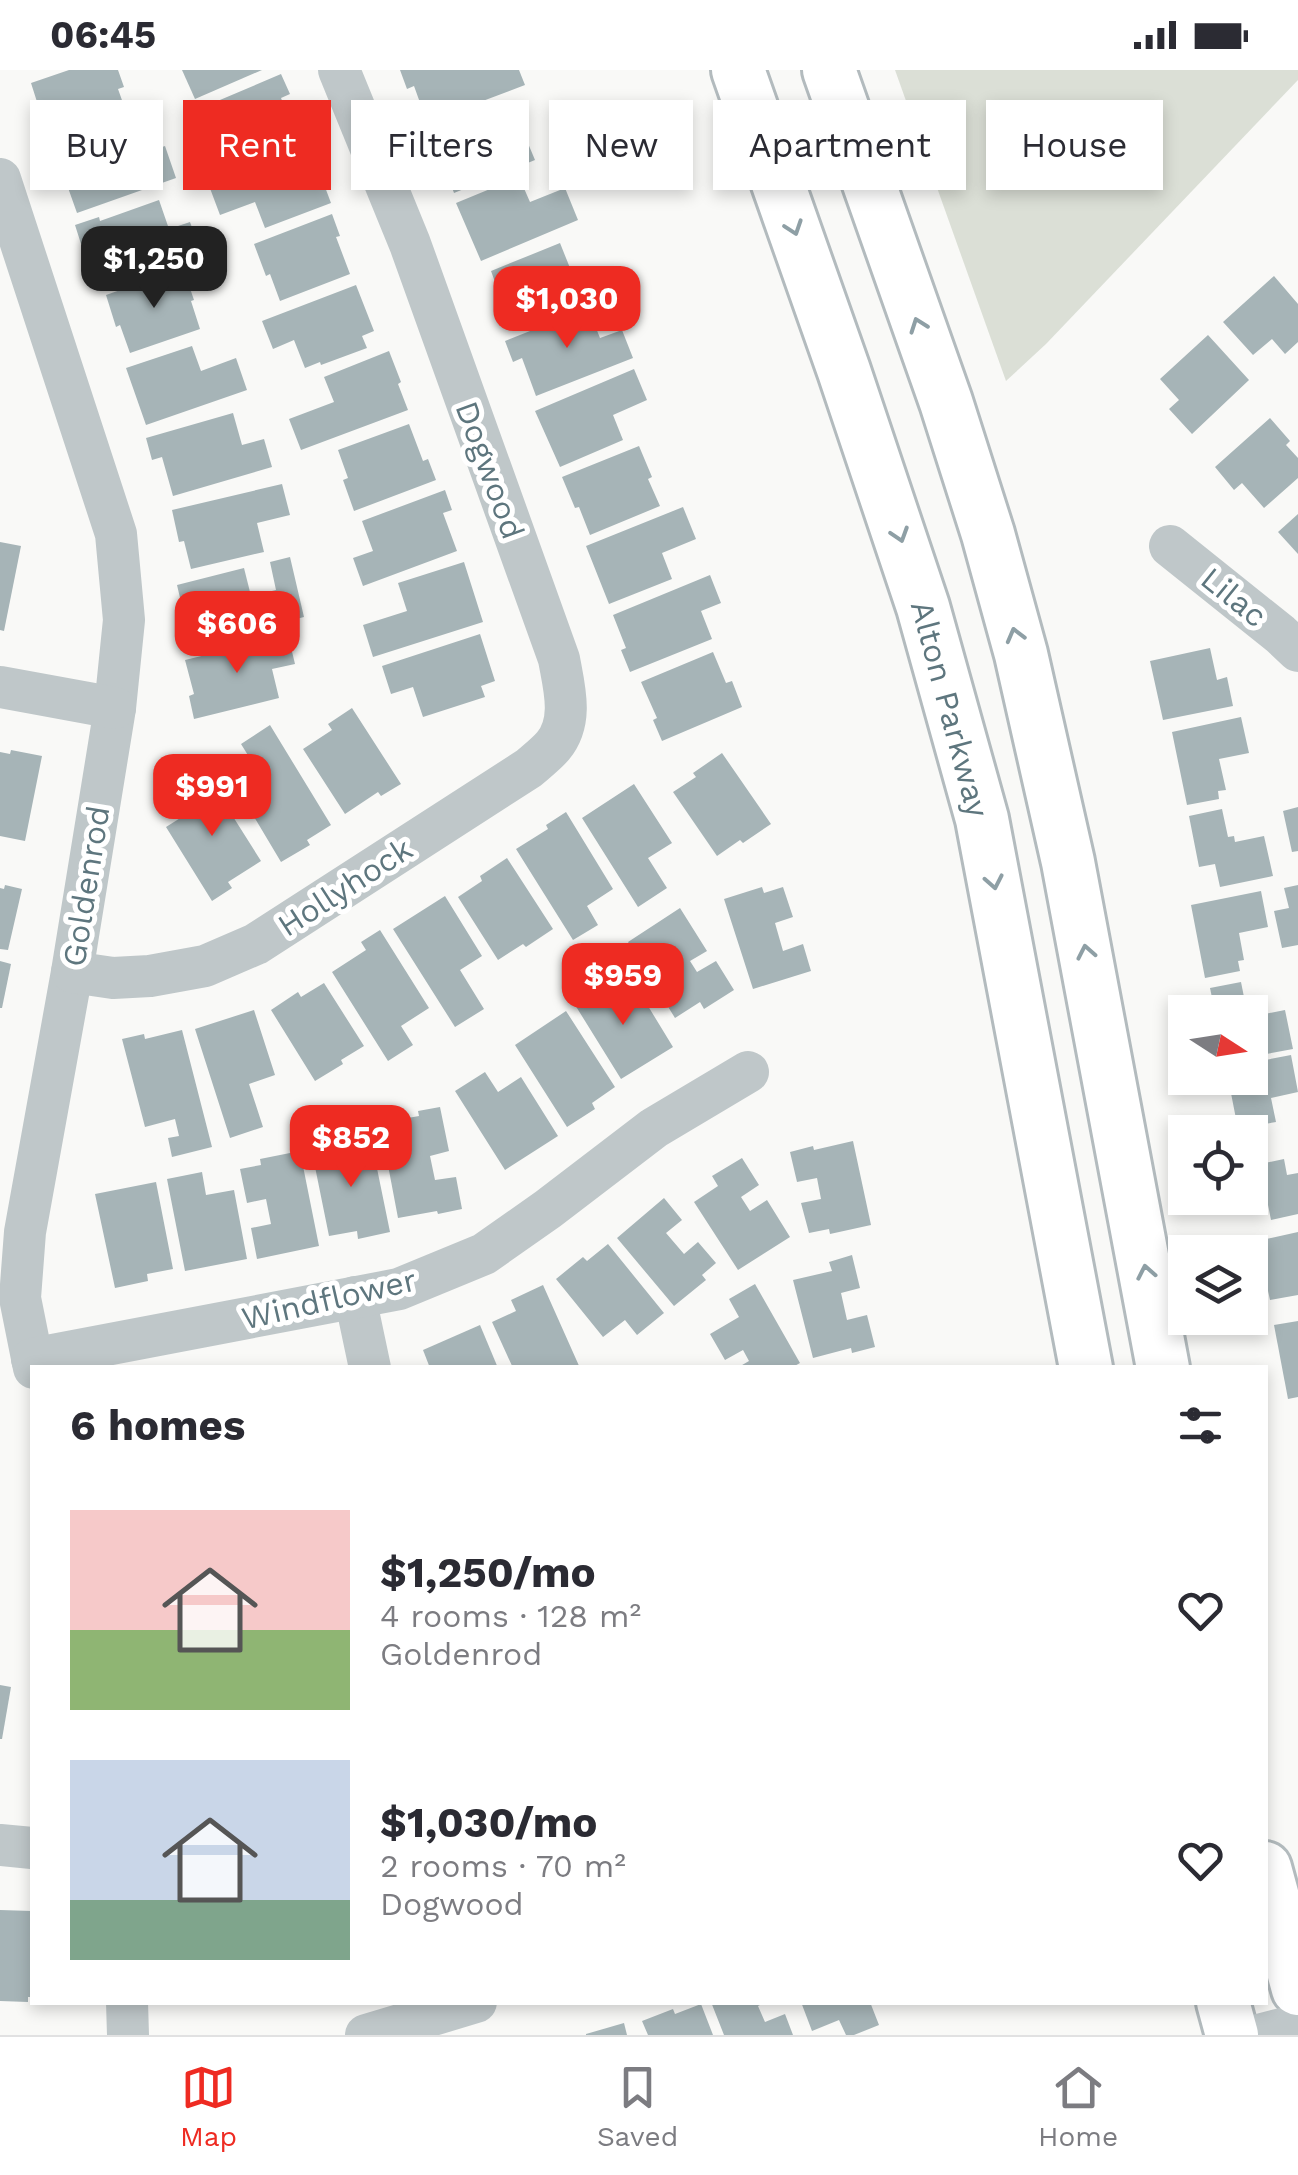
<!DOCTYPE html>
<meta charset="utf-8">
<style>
:root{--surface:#fff;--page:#f7f7f7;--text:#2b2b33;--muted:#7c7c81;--line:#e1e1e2;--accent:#ee2b22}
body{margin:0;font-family:"Work Sans",sans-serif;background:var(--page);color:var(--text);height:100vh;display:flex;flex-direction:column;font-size:38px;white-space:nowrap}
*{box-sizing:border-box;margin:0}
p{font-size:32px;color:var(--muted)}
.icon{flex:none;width:55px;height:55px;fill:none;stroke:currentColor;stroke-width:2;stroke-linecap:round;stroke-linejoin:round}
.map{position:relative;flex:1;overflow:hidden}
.side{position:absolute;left:30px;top:1295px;width:1238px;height:640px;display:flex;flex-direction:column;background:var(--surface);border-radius:0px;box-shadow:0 5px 15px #0003}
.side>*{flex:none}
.hud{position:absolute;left:30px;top:30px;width:1240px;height:90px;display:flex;gap:20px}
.needle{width:65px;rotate:102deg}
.buttons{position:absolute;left:1168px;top:925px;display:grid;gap:20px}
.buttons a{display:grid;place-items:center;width:100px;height:100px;border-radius:0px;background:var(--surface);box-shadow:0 5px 15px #0003;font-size:50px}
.price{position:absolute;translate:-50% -85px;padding:0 22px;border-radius:20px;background:var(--accent);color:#fff;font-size:32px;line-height:65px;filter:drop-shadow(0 2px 5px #0008)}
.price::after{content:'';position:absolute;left:50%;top:60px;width:30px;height:22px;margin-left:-15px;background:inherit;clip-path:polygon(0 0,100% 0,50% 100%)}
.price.selected{background:#222;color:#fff}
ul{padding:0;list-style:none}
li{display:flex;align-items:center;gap:30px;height:250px;padding:0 40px}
li span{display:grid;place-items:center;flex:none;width:280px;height:200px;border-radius:0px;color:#555}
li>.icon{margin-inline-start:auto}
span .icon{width:120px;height:120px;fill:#fffc;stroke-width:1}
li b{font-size:42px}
h2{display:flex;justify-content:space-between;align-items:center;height:120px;padding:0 40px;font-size:42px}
.chip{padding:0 35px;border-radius:0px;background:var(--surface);box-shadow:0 5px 15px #0003;font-size:35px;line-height:90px}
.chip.selected{background:var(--accent);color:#fff}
.status{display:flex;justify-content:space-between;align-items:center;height:70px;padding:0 50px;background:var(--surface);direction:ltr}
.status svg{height:28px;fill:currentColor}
.tab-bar{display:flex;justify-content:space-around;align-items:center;height:140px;border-top:2px solid var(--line);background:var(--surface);font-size:28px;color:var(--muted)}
.tab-bar a{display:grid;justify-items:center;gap:5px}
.tab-bar .selected{color:var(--accent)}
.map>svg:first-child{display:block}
.green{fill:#dbdfd6}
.building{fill:#a6b4b7}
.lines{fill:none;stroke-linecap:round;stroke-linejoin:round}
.major-casing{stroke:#b3bbbe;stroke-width:58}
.minor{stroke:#bfc7c9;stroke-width:42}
.major{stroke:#fff;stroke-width:52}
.oneway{stroke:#8e9fa5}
.labels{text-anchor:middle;stroke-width:10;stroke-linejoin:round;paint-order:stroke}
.street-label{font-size:32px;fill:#5e767e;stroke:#fff}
</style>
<div class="status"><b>06:45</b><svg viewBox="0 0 49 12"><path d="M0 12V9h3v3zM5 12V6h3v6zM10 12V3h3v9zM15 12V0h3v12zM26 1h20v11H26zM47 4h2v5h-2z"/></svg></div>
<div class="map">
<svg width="1298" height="1965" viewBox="0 0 1298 1965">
<rect width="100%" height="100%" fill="#f9f9f7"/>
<path class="green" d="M895,0H1298V10L1046,274L1006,311Z"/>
<g class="building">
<path d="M69,0H118L124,17L118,19L128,47L55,72L42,34L38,35L31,13Z"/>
<path d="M182,0H262L195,29Z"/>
<path d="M400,0H519L525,15L427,52L414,16L407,19Z"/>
<path d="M281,4L290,24L281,28L296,65L204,104L193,77L213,68L201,38Z"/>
<path d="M505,34L516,61L522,59L535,90L454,123L446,101L449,100L434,63Z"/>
<path d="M121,62L130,88L165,76L176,108L77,143L56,84Z"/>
<path d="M304,75L315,103L319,101L331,133L265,158L255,132L220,145L208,113Z"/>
<path d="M519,107L530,132L565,118L578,150L481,191L456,133Z"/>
<path d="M159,130L169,159L190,152L200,180L100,213L88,175L82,177L75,155L99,147L100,151Z"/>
<path d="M332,144L340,166L336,167L350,204L280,231L270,204L266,206L254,174Z"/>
<path d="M560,173L570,198L574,196L586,228L509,259L495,224L499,223L491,201Z"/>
<path d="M183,198L194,230L191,231L200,259L130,283L120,255L116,257L106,225Z"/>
<path d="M1274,206L1298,234V272L1285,284L1272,269L1253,285L1223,252Z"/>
<path d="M356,215L374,261L362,266L367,278L321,295L320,292L305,298L294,270L273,279L262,251Z"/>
<path d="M588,238L600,268L622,260L633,288L536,326L522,288L513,292L505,271Z"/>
<path d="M1208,265L1249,310L1192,364L1169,339L1179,330L1160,309Z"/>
<path d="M192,276L201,301L236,288L247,320L146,355L126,298Z"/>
<path d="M389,281L401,312L398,314L408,340L301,380L289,349L334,332L324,307Z"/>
<path d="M634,299L647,330L613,345L623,370L560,397L535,341Z"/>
<path d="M233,343L242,375L264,369L272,397L173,426L162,387L152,390L146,368Z"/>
<path d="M1270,348L1290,371L1286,375L1298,388V408L1264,438L1242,413L1234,420L1215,397Z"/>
<path d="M409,354L423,391L428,389L436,410L354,441L343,410L348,408L338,380Z"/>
<path d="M639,376L652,407L648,409L660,436L590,465L579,437L575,438L562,407Z"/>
<path d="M282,414L290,445L257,453L264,482L191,499L184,471L179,472L172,440Z"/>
<path d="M445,420L452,440L443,443L457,481L363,516L353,488L373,481L362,451Z"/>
<path d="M683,437L696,469L662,483L672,509L609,534L586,476Z"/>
<path d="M1298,444V484L1278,462Z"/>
<path d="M0,472L21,476L4,561L0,560Z"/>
<path d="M290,487L304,547L191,575L177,515L244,498L251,526L276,520L270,492Z"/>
<path d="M464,492L483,552L373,587L363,555L407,541L398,513Z"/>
<path d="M710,505L721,533L701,541L712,569L630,602L621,580L626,578L613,545Z"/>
<path d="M480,564L495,611L481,616L485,627L423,647L413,617L391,624L382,596Z"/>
<path d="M288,565L295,594L272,599L279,628L194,649L189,626L194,624L185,590Z"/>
<path d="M1210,578L1217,610L1227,607L1233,636L1163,650L1150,591Z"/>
<path d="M713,582L726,613L732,611L742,637L662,671L653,650L657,648L641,612Z"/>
<path d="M352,638L401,714L381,726L378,722L345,744L303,679L332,660L328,654Z"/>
<path d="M1241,647L1249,683L1219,689L1226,720L1218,721L1219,729L1187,735L1172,662Z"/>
<path d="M270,655L331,755L307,770L310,775L281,792L244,730L267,716L241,674Z"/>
<path d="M11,680L42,686L25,771L0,766V682L10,684Z"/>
<path d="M722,683L771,754L743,773L740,770L717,786L673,722L696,707L693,703Z"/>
<path d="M206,704L261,791L228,812L232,818L212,831L166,757L193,740L181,721Z"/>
<path d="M634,714L672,773L648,788L667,818L638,837L582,748Z"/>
<path d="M1298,737V781L1292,782L1283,741Z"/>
<path d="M1222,739L1228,767L1234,766L1235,772L1264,766L1273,806L1220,817L1215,794L1199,797L1189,746Z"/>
<path d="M566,742L613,819L587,836L598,855L573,870L516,779L548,759L546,755Z"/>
<path d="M507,788L553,859L526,877L523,874L498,890L458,827L482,811L480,806Z"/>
<path d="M5,815L22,819L8,880L0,879V818L4,819Z"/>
<path d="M1298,815V875L1282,878L1274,841L1289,838L1284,818Z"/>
<path d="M762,817L764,823L783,817L793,847L775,853L783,881L803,874L811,901L753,919L724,829Z"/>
<path d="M1261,821L1268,857L1239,863L1244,890L1238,891L1240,901L1205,908L1191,835Z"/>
<path d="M445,826L482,886L460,900L484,939L455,957L393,859Z"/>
<path d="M680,838L707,881L690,891L697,902L716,891L734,920L704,939L700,932L675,948L628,872Z"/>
<path d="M380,860L429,938L401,956L413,975L388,991L332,902L366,880L361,872Z"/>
<path d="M0,891L11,894L2,938H0Z"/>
<path d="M601,912L613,933L637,918L673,977L621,1009L572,930Z"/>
<path d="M1241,912L1247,942H1215L1210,918Z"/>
<path d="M324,913L364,976L341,990L343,994L315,1011L271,940L298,922L301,927Z"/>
<path d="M254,940L275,1005L249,1014L263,1057L230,1068L195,959Z"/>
<path d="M1250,940H1254L1255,946L1285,940L1293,979L1250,987Z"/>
<path d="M566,941L615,1017L592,1033L595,1039L567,1057L515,975Z"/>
<path d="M182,960L212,1077L172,1087L168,1068L179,1066L175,1049L145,1057L122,969L144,964L145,969Z"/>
<path d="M1291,985L1298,1022L1271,1028L1276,1052L1238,1059L1228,1008H1250V993Z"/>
<path d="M485,1002L498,1022L521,1007L558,1066L505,1100L455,1021Z"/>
<path d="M440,1037L449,1081L430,1086L435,1110L456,1107L462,1139L438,1144L437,1141L398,1148L380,1053L419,1046L418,1041Z"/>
<path d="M371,1069L390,1162L358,1169L357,1161L329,1166L312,1082Z"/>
<path d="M853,1071L871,1155L830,1164L829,1159L809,1163L801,1133L821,1129L817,1108L797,1112L790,1082L813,1076L814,1080Z"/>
<path d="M300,1081L319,1176L257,1189L251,1158L271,1154L266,1129L247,1133L240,1099L261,1095L260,1089Z"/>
<path d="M742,1088L759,1115L741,1127L750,1141L767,1130L790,1167L738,1200L694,1132L718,1116L712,1106Z"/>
<path d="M1284,1089L1287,1105L1298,1103V1144L1271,1150L1267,1130L1255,1133L1250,1096Z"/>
<path d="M202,1102L206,1125L234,1120L247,1189L185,1201L167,1109Z"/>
<path d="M156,1112L173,1199L147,1204L148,1211L115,1218L95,1124Z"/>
<path d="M664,1128L682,1150L666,1163L684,1184L698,1172L716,1193L702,1205L706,1210L674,1236L617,1168Z"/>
<path d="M1298,1162V1225L1270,1230L1257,1171Z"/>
<path d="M608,1174L664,1243L637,1265L625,1250L603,1267L556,1209L583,1187L587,1191Z"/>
<path d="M852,1185L860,1218L841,1223L847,1250L867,1245L875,1277L852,1283L851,1278L813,1288L793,1210L832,1201L829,1192Z"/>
<path d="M755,1214L800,1293L791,1298H737L749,1291L743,1280L725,1290L710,1264L739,1247L729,1229Z"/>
<path d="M543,1215L580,1298H513L492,1252L516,1241L511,1230Z"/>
<path d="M1298,1251V1327L1288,1329L1274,1255Z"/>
<path d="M480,1255L498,1298H430L423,1280Z"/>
<path d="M0,1615L11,1617L2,1669H0Z"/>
<path d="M0,1840L32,1841L30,1897H32V1927H28V1932L0,1931Z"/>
<path d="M711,1932H766L758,1936L765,1952L785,1944L793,1965H724Z"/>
<path d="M801,1932H870L879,1955L854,1965H846L839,1950L812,1961Z"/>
<path d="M701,1934L713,1965H648L642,1951L673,1939L675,1944Z"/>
<path d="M624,1953L627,1965H586V1964Z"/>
</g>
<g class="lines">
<g class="major-casing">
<g id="major">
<path d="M738,0L844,301L923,537L982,749L1086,1298"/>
<path d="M829,0L946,332L988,464L1021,584L1068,792L1163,1298"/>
<path d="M1265,1798L1298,1919"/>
<path d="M1223,1932L1232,1965"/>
</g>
</g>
<g class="minor">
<path d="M0,109L116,464L124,550L115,638L72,902L25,1162L20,1228L34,1298"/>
<path d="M1170,476L1280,564L1298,581"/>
<path d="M0,617L115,638"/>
<path d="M72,902L113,908L150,906L205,896L256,874L529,698C537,691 546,684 553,676C574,651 564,617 559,589L410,174L339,0"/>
<path d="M355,1227L370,1298"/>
<path d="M32,1289L399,1219L484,1184L548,1139L654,1058L748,1002"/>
<path d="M0,1775L32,1778"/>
<path d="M127,1932L128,1965"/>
<path d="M366,1965L476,1932"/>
<path d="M1258,1965L1298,1955"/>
</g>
<use href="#major" class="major"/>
</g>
<defs><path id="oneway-chevron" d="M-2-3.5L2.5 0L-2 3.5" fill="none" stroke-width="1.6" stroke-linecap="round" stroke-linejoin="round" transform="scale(2.5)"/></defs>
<g class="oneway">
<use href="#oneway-chevron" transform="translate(794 158) rotate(71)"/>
<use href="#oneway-chevron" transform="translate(918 255) rotate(-110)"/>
<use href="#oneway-chevron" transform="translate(900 465) rotate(72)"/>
<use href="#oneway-chevron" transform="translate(1015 565) rotate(-105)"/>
<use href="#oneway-chevron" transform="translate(994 812) rotate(79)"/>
<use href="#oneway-chevron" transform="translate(1086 882) rotate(-101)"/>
<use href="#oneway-chevron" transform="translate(1146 1202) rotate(-101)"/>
</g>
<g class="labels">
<g class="street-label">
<text transform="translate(490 400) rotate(70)" y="11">Dogwood</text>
<text transform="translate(1234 527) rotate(39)" y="11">Lilac</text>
<text transform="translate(950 639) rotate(75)" y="11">Alton Parkway</text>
<text transform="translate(86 816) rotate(-81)" y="11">Goldenrod</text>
<text transform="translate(345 817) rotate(-33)" y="11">Hollyhock</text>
<text transform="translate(329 1229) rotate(-13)" y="11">Windflower</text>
</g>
</g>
</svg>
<div class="buttons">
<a><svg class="needle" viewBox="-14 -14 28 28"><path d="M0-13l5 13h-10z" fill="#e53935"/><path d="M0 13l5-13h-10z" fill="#7c7c81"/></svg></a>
<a><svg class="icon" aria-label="locate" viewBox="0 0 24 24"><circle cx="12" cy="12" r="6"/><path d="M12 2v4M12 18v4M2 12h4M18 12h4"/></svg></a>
<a><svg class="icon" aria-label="layers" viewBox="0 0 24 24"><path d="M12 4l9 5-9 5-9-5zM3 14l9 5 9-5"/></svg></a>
</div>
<b class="price selected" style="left:154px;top:241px">$1,250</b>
<b class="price" style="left:567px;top:281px">$1,030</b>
<b class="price" style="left:237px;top:606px">$606</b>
<b class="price" style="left:212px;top:769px">$991</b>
<b class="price" style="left:623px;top:958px">$959</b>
<b class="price" style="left:351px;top:1120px">$852</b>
<div class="hud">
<a class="chip">Buy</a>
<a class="chip selected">Rent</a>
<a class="chip">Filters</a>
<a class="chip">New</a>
<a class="chip">Apartment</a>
<a class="chip">House</a>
</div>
<section class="side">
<h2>6 homes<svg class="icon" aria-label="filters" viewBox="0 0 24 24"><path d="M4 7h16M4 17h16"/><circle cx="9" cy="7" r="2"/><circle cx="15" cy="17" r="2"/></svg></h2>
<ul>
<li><span style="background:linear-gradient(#f6c9c9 60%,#8fb573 0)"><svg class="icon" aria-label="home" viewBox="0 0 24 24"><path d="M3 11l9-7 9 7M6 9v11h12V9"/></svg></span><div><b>$1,250/mo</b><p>4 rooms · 128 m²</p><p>Goldenrod</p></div><svg class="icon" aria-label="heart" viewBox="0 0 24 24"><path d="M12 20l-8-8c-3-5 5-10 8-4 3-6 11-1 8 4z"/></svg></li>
<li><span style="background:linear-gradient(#c9d6e8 70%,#7fa58c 0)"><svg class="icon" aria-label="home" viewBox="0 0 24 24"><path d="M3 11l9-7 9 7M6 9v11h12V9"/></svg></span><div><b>$1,030/mo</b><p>2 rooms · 70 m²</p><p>Dogwood</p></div><svg class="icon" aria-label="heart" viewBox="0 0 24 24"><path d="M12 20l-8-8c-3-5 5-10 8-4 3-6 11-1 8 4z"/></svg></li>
</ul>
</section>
</div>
<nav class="tab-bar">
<a class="selected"><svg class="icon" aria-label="map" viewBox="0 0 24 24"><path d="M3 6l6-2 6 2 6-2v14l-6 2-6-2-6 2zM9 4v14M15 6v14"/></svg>Map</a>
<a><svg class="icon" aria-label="saved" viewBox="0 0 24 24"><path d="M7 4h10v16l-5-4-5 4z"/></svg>Saved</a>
<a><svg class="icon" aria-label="home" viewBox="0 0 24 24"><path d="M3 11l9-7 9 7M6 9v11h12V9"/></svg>Home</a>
</nav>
